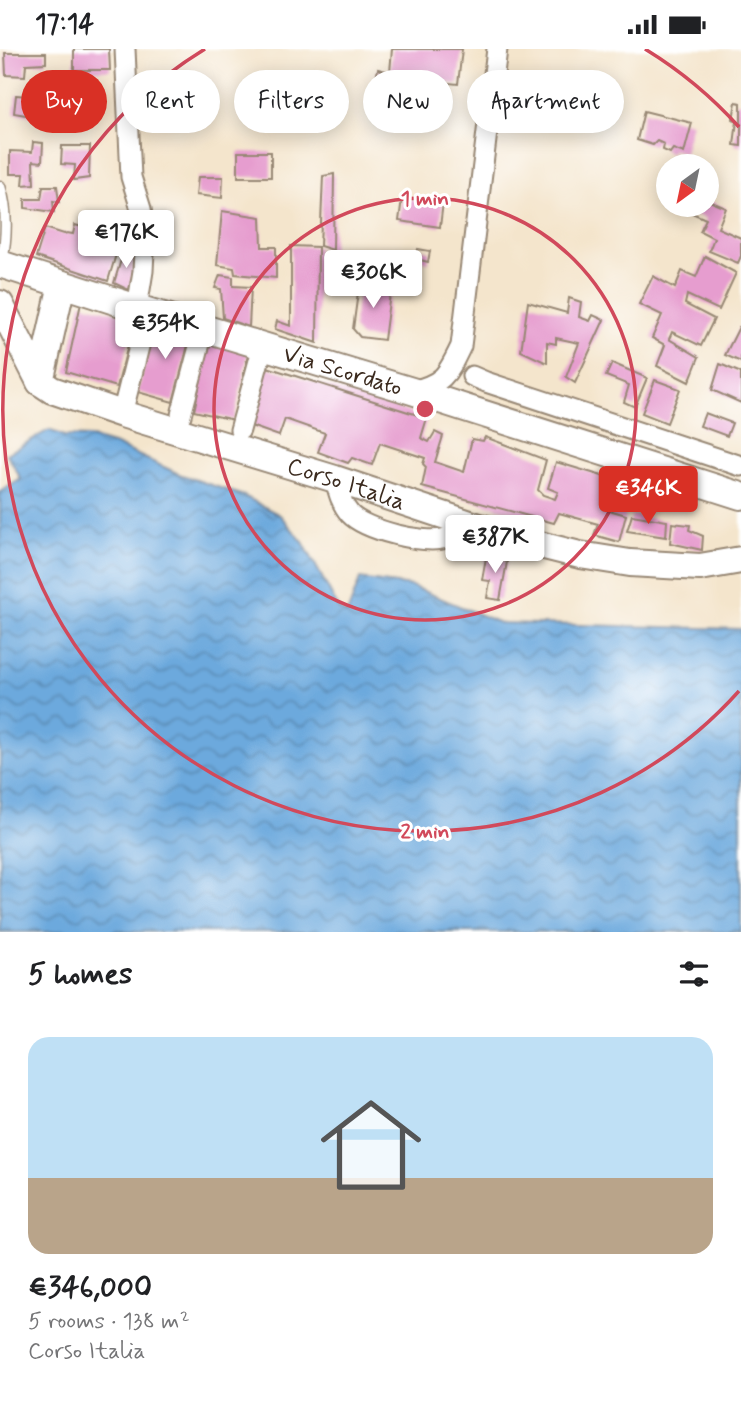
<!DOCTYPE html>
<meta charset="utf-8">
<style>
:root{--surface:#fff;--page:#f6f6f6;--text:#202124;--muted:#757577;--line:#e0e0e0;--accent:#d93025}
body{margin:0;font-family:Mynerve,sans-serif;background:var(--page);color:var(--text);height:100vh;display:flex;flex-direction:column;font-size:26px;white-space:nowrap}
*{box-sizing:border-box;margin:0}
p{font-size:23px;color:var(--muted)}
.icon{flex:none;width:38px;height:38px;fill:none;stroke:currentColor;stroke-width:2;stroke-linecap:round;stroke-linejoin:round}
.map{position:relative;height:883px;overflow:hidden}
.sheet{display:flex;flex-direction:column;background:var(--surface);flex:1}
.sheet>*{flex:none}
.banner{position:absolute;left:21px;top:21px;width:700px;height:63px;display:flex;gap:14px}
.needle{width:46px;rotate:213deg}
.tools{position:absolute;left:656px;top:105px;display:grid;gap:14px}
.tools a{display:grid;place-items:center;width:63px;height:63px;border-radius:50%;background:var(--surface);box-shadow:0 4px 18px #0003;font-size:35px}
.price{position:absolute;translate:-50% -60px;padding:0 16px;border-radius:7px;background:#fff;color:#222;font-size:23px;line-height:46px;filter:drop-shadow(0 2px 4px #0008)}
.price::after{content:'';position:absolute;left:50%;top:42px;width:21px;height:16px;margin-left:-10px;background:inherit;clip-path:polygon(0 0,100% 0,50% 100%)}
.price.current{background:var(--accent);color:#fff}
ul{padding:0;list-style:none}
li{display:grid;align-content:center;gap:14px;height:371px;padding:0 28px}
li+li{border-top:2px solid var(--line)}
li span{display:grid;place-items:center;height:217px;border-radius:21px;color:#555}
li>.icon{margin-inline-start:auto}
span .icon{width:126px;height:126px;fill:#fffc;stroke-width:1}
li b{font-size:30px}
h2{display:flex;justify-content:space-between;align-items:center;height:84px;padding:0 28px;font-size:30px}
.pill{padding:0 24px;border-radius:32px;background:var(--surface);box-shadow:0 4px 18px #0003;font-size:24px;line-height:63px}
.pill.current{background:var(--accent);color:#fff}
.status{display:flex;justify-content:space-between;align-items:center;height:49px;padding:0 35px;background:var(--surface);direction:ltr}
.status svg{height:19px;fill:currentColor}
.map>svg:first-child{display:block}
.water{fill:url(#water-waves);stroke:#546a7e;stroke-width:2}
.building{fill:#e69dcf}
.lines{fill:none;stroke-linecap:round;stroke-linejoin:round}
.lane-casing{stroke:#988875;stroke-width:13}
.street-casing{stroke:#988875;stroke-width:23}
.secondary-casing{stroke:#988875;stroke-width:30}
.lane{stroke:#fff;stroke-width:10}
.street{stroke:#fff;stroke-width:19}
.secondary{stroke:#fff;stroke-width:26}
.ring{fill:none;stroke:#d1495b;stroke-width:3.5}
.labels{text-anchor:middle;stroke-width:6;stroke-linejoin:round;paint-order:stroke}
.street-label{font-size:24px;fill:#3b2a1e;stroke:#fff}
.centre{fill:#d1495b;stroke:#fff;stroke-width:3.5}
.ring-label{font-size:21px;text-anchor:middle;font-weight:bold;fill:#d1495b;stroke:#fff;stroke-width:6;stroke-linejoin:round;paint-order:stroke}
</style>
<div class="status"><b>17:14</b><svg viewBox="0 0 49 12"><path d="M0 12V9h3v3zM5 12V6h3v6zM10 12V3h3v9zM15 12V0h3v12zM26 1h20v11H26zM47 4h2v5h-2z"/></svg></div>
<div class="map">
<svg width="741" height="883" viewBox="0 0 741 883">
<defs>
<pattern id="water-waves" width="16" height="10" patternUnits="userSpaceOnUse" patternTransform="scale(1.75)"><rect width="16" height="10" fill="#6ca9dd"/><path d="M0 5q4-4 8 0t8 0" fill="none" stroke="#5a8ab3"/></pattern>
</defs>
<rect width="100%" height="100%" fill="#fff"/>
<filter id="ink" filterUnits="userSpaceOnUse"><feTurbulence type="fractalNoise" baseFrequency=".0143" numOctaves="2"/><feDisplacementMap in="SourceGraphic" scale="14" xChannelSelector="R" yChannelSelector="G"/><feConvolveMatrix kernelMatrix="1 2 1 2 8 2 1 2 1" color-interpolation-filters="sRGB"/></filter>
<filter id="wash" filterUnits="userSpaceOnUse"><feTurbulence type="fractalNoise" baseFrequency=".00686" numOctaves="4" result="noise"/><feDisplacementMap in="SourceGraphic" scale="28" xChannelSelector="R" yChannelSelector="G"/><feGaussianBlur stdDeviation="1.57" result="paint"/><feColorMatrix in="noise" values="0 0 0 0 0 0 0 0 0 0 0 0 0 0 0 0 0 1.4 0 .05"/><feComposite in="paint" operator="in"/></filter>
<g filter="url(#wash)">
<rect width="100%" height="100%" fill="#f4e5cc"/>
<path class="water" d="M49,381L64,387L89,388L116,396L179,425L244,447L280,466L303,493L339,560L347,565L360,530L411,537L500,574L741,580V883H0V443L21,430L7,405Z"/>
<g id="blocks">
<g class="building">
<path d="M74,0H109L110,21H74Z"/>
<path d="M392,0H462L458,35L400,29L398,39L375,34L378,20L390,23Z"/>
<path d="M5,4H46V14L26,15L25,27L6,26Z"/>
<path d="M260,25L301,27L300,77H260Z"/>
<path d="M42,35L89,36L87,59L42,57Z"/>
<path d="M16,46L38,48L37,68L14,64Z"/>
<path d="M736,53L741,54V97L734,96L737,72L733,70Z"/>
<path d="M644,62L692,74L684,104L673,100L670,104L663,101L664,95L657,92L653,96L637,91Z"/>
<path d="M33,93L43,94L42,113L33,112L34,135L23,136L24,125H10V102L32,103Z"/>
<path d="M62,97H90L89,129L74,131L75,116L61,115Z"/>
<rect x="238" y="103" width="33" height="25"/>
<path d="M334,125L333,201L320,197L323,127Z"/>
<path d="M198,128H223L222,149L196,146Z"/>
<path d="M43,137H57L59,153L53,152L54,163L25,159V150H41Z"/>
<path d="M402,149L443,153L440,178L399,172Z"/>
<path d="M707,151L726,159L718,179L741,189V207L738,214L709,202L714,189L700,182L706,170L678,158L679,156H707Z"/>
<path d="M222,162L261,168L262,198H276V229L235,225L234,219L217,216Z"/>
<path d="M121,165H135L138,199L122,195Z"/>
<path d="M75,176L96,182L99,177L112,180L110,193L105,195L117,202L108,232L36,208L45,179L64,185L67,184L73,185Z"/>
<path d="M291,197L318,198L317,294L275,280L277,272L291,277Z"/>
<path d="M418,200L430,202L428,213L416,210Z"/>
<path d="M124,201L137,204L129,241L114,234Z"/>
<path d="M705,207L736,224L719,261L687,246L685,255L714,270L701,297L672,283L669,290L699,308L689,333L657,317L665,296L652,289L662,266L639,255L653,227L675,239L682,222L696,228Z"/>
<path d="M220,226L233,228V237L251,238L249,278L223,269L221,240L215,239Z"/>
<path d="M380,226L392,229L384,291L360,288L353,280L359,236L378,240Z"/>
<path d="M569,249L581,253L579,268L590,272L593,266L604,271L575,334L566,328L579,294L556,289V295L547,293V314L521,302L528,253L567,264Z"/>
<path d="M81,254L135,269L117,338L66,323Z"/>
<path d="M155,272L192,281L173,353L138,343Z"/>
<path d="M739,278L741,279V313L725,306Z"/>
<path d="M210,288L249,301L234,371L194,362Z"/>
<path d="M612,314L647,329L635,358L624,353L629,336L606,327Z"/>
<path d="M720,315L741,324V354L712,341Z"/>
<path d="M264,317L427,369L421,389L429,393L435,383L443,387L435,413L464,423L472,390L483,392L485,388L546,411L538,441L543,446L555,450L558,443L548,439L556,413L612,430L602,459L626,466L619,493L594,486L598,475L559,464L554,474L422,438L426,418L423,415L425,409L380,394L372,416L352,409L348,414L318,403L325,384L285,370L279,387L248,376Z"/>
<path d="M655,331L680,340L667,374L642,364Z"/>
<path d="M705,364L732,374L727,387L700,377Z"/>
<path d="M632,466L667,472L666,488L627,482Z"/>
<path d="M672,474L690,476L689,481L703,487L702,501L670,494Z"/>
<path d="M487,503L507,513L500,551L487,549L490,532L482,531Z"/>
</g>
</g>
</g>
<g filter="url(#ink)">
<use href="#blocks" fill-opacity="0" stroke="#988875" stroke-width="2"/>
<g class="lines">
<g class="lane-casing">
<path id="lane" d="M0,137C8,162 7,187 2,212"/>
</g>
<g class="street-casing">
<g id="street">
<path d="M125,0L131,128L141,160L145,183L143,222L137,259"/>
<path d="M472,327L486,333L741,417"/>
<path d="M412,342C444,334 447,326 461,297L497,0"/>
<path d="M122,365L148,262"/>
<path d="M181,366L204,279"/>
<path d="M240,381L263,297"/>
<path d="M335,430C338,442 341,455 350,465C365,481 425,496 446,489C454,487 462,479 470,475"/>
</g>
</g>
<g class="secondary-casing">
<g id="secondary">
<path id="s1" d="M0,215L137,259L412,342L741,447"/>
<path id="s2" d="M0,255L40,333L52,341L122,365L335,430L470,475L528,493L580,506L630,514L700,518L741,511"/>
<path d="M40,333L62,235"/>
</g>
</g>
<use href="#lane" class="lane"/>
<use href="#street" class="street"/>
<use href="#secondary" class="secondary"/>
</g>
</g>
<g class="ring">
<circle cx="425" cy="360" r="211"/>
<path d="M739 642A422 422 0 1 1 205 0M645 0A422 422 0 0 1 739 78"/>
</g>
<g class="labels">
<g class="street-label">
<text dy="8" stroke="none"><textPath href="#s1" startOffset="359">Via Scordato</textPath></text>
<text dy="8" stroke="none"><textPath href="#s2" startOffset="411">Corso Italia</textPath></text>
</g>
</g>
<circle cx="425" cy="360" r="10" class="centre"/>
<g class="ring-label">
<text x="425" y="156">1 min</text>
<text x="425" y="789">2 min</text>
</g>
</svg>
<div class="tools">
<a><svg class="needle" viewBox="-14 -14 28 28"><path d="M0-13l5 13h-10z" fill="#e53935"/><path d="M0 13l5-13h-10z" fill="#757577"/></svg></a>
</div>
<b class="price" style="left:126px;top:221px">€176K</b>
<b class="price" style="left:373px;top:261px">€306K</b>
<b class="price" style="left:165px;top:312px">€354K</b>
<b class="price current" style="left:648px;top:477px">€346K</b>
<b class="price" style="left:495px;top:526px">€387K</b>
<div class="banner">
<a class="pill current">Buy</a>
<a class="pill">Rent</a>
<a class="pill">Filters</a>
<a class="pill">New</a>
<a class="pill">Apartment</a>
</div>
</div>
<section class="sheet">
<h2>5 homes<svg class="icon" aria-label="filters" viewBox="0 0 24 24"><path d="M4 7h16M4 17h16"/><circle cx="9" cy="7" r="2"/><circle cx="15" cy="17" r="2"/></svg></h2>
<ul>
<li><span style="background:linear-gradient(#bfe0f5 65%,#b9a48a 0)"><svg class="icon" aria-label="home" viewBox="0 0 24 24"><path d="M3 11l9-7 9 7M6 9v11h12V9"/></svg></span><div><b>€346,000</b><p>5 rooms · 138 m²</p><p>Corso Italia</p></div></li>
</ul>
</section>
